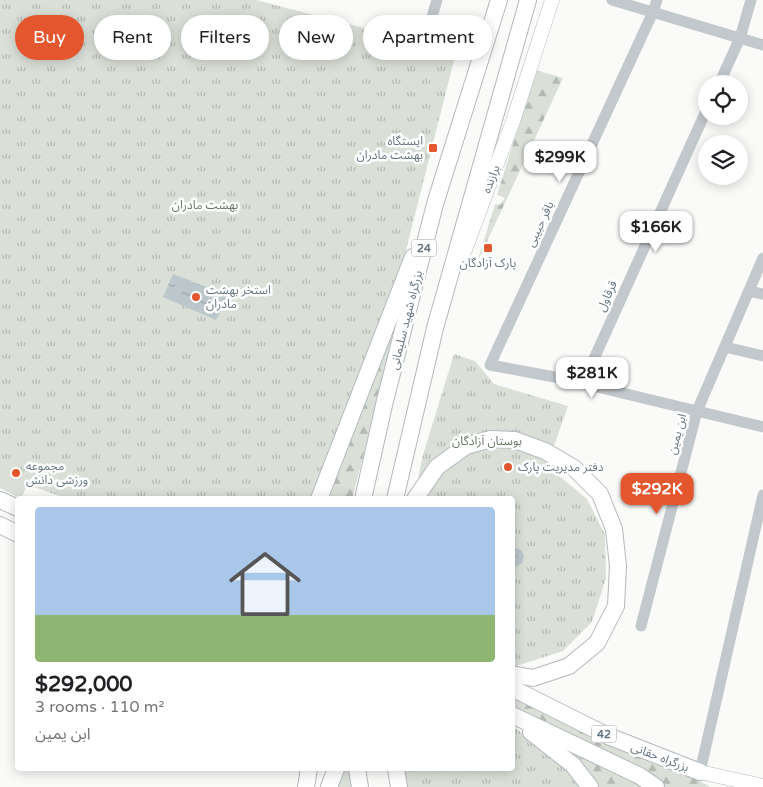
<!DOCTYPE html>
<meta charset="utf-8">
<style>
:root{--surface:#fff;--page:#f2f2f2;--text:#202124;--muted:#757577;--line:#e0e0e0;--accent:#e4572e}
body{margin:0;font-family:"Varela Round","Noto Sans Arabic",sans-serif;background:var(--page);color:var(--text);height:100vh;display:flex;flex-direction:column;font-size:19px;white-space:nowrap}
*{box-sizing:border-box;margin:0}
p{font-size:16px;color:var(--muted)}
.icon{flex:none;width:28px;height:28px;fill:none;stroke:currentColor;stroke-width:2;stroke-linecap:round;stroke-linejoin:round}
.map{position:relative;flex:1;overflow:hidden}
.details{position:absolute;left:15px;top:496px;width:500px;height:275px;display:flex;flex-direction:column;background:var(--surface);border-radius:5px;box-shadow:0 2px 12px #0003}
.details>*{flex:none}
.guide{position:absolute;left:15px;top:15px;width:500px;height:45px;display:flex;gap:10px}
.buttons{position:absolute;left:698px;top:75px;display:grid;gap:10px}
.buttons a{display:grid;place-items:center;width:50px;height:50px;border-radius:50%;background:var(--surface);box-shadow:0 2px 12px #0003;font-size:25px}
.price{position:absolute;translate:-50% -42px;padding:0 11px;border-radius:10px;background:#fff;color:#222;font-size:16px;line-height:32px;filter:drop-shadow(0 1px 2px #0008)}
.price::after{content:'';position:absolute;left:50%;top:30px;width:15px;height:11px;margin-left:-8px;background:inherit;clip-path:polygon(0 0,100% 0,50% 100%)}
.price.current{background:var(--accent);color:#fff}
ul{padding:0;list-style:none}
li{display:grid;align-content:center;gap:10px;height:265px;padding:0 20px}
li+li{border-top:1px solid var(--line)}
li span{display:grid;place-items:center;height:155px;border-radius:5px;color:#555}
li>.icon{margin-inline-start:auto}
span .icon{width:90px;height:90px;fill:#fffc;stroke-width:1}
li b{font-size:21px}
.tag{padding:0 18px;border-radius:22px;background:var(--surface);box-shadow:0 2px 12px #0003;font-size:18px;line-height:45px}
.tag.current{background:var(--accent);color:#fff}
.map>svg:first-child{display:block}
.grass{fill:#dadfd7}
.forest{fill:url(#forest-firs)}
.park{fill:url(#park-tufts)}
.water{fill:url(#water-ripples)}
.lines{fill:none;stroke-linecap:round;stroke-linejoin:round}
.major-casing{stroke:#b5babe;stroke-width:15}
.highway-casing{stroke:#b4b9bd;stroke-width:18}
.minor{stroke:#c3c8cc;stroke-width:11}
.major{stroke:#fff;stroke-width:14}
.highway{stroke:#fff;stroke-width:16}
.poi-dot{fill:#e4572e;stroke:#fff;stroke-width:2}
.labels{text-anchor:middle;stroke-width:5;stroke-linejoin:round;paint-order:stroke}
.shield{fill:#fff;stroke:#939fa8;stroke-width:1}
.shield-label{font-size:11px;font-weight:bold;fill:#657683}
.poi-label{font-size:12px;fill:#657683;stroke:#fff;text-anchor:start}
.street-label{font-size:12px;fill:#657683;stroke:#fff}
.park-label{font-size:12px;fill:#687a64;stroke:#fff}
</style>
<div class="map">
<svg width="763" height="787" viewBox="0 0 763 787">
<defs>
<pattern id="forest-firs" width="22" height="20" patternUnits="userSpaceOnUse" patternTransform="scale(1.25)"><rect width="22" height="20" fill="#dadfd7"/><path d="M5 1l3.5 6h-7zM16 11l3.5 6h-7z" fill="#b4b9b4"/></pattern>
<pattern id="park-tufts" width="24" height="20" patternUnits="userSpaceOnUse" patternTransform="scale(1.25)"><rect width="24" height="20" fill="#dadfd7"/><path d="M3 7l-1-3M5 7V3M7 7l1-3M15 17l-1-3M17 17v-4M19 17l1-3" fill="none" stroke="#b4b9b4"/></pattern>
<pattern id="water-ripples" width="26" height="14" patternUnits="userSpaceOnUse" patternTransform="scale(1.25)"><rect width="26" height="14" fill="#bbc7cb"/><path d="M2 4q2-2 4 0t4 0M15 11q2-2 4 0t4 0" fill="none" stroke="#9ca6aa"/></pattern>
</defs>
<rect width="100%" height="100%" fill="#fafaf8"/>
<path class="grass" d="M0,440L39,458L21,499L0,488Z"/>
<g class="forest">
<path d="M536,70L563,78L477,263L495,204L500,205L505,198L497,195Z"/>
<path d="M414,260L352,499H325Z"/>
<path d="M512,696L686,773L710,787H662L513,711Z"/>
<path d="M556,745L612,766L649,787H596Z"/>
<path d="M339,769H351L353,787H334Z"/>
</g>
<g class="park">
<path d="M0,0H256L456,52L405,254L378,334L314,499H68L0,475Z"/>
<path d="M454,354L475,361L494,384L568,406L547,466L587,499L605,535L606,578L592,622L563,651L513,667L512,499H414L423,455Z"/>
<path d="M513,727L549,751L587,787H404L400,769H512Z"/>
</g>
<g class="water">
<path d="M173,274L229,296L216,320L163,297Z"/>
<path d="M513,547L521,550L524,556L522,563L514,568Z"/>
</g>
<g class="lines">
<g class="major-casing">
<g id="major">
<path d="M463,255L513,121L552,0"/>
<path d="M700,772L763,786"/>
</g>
</g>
<g class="highway-casing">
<g id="highway">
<path d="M319,499L413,257"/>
<path d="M363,499L384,405L435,204L499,0"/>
<path d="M395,499L435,328L528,0"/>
<path d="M415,499L437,467L466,446L491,439L515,440L545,451L574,468L600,494L614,529L618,566L616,606L597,643L569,666L533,678L512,674"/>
<path d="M0,500L18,508"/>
<path d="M0,525L18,534"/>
<path d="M512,688L608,736L700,772"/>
<path d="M512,715L640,776L656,787"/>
<path d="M531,732L573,765L590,787"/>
<path d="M357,769L360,787"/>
<path d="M396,769L399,787"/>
<path d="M306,787L309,769"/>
<path d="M329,787L336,769"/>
</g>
</g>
<g class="minor">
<path d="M612,0L763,45"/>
<path d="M657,0L653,12L490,365L560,378L763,427"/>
<path d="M425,40L437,0"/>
<path d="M719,84L740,38L751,0"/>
<path d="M749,291L763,294"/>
<path d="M725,347L763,356"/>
<path d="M583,383L706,111"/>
<path d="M641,626L697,411L763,258"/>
<path d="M700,772L763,495"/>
</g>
<use href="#major" class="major"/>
<use href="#highway" class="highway"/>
</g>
<g class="poi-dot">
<rect x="428" y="143" width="10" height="10" rx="2.5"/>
<rect x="483" y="243" width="10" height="10" rx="2.5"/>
<circle cx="196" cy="297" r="5"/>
<circle cx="508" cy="467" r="5"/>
<circle cx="16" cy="473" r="5"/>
</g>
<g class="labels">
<g class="shield">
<rect x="411.5" y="239.5" width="25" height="17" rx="4"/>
<rect x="591.5" y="725.5" width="25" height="17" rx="4"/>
</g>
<g class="shield-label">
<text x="424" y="252">24</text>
<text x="604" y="738">42</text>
</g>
<g class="poi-label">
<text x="423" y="145" text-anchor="end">ایستگاه<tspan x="423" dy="14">بهشت مادران</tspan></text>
<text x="488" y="267" text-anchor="middle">پارک آزادگان</text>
<text x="206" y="294">استخر بهشت<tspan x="206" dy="14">مادران</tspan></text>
<text x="26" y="470">مجموعه<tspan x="26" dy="14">ورزشی دانش</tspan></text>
<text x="518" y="471">دفتر مدیریت پارک</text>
</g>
<g class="street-label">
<text transform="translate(491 179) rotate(-69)" y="4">برازنده</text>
<text transform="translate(540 224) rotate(-65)" y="4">باقر حبیبی</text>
<text transform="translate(607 296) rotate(-66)" y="4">قرقاول</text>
<text transform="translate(406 320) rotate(-76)" y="4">بزرگراه شهید سلیمانی</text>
<text transform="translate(677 434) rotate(-75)" y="4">ابن یمین</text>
<text transform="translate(660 757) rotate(21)" y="4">بزرگراه حقانی</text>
</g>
<g class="park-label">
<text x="205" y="209">بهشت مادران</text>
<text x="487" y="445">بوستان آزادگان</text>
</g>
</g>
</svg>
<div class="buttons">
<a><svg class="icon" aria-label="locate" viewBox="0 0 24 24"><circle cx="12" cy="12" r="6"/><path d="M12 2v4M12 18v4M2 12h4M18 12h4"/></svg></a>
<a><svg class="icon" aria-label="layers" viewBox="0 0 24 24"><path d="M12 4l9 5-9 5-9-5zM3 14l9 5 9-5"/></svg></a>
</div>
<b class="price" style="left:560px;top:183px">$299K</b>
<b class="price" style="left:656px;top:253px">$166K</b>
<b class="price" style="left:592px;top:399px">$281K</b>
<b class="price current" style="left:657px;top:515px">$292K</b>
<div class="guide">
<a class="tag current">Buy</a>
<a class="tag">Rent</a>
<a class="tag">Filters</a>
<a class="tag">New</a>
<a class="tag">Apartment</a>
</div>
<section class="details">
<ul>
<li><span style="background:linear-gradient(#a9c7e8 70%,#8fb573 0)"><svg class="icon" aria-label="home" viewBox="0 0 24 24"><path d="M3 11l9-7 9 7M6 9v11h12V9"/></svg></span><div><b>$292,000</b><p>3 rooms · 110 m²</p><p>ابن یمین</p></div></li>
</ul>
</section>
</div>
